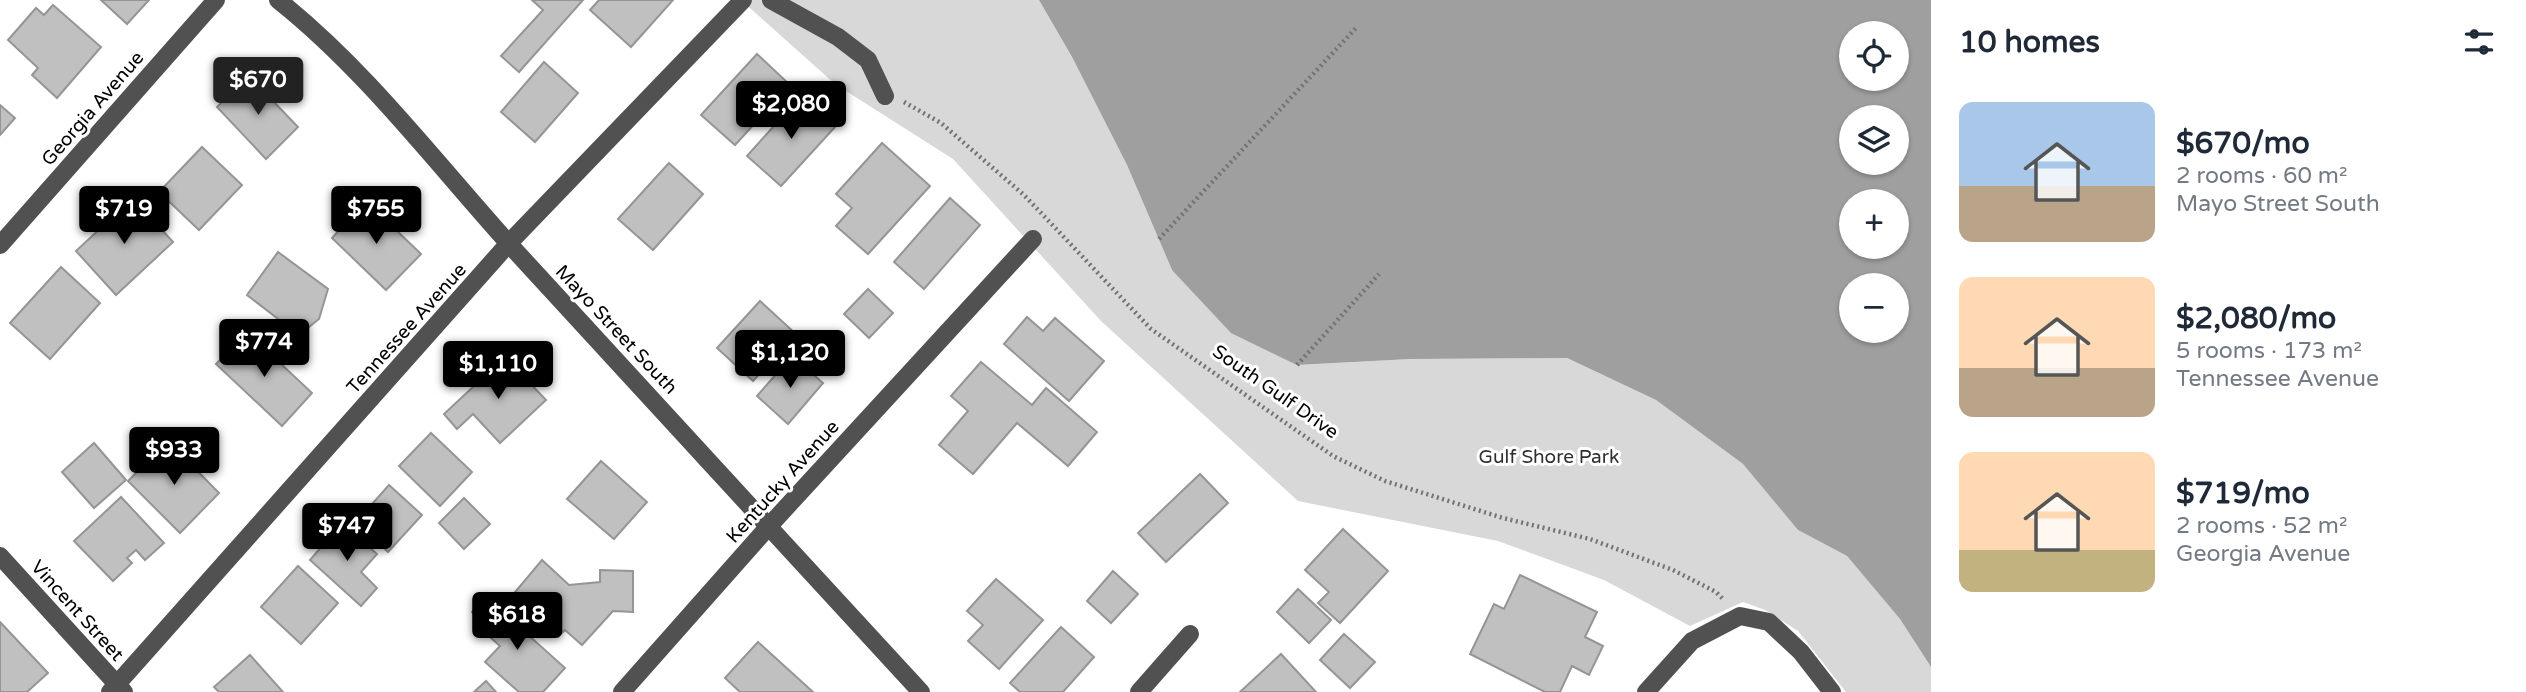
<!DOCTYPE html>
<meta charset="utf-8">
<style>
:root{--surface:#fff;--page:#f6f6f7;--text:#1f2937;--muted:#747a83;--accent:#000}
body{margin:0;font-family:"Varela Round",sans-serif;background:var(--page);color:var(--text);height:100vh;display:flex;flex-direction:column;font-size:26px;white-space:nowrap}
*{box-sizing:border-box;margin:0}
p{font-size:23px;color:var(--muted)}
.icon{flex:none;width:38px;height:38px;fill:none;stroke:currentColor;stroke-width:2;stroke-linecap:round;stroke-linejoin:round}
.map{position:relative;flex:1;overflow:hidden}
.details{display:flex;flex-direction:column;background:var(--surface);width:595px}
.details>*{flex:none}
.fabs{position:absolute;left:1839px;top:21px;display:grid;gap:14px}
.fabs a{display:grid;place-items:center;width:70px;height:70px;border-radius:50%;background:var(--surface);box-shadow:0 2px 5px #0004;font-size:35px}
.price{position:absolute;translate:-50% -60px;padding:0 16px;border-radius:7px;background:var(--accent);color:#fff;font-size:23px;line-height:46px;filter:drop-shadow(0 2px 4px #0008)}
.price::after{content:'';position:absolute;left:50%;top:42px;width:21px;height:16px;margin-left:-10px;background:inherit;clip-path:polygon(0 0,100% 0,50% 100%)}
.price.on{background:#222;color:#fff}
ul{padding:0;list-style:none}
li{display:flex;align-items:center;gap:21px;height:175px;padding:0 28px}
li span{display:grid;place-items:center;flex:none;width:196px;height:140px;border-radius:14px;color:#555}
li>.icon{margin-inline-start:auto}
span .icon{width:84px;height:84px;fill:#fffc;stroke-width:1}
li b{font-size:30px}
h2{display:flex;justify-content:space-between;align-items:center;height:84px;padding:0 28px;font-size:30px}
main{display:flex;flex:1;min-height:0}
.map>svg:first-child{display:block}
.green{fill:#d8d8d8}
.water{fill:#9f9f9f;fill-rule:evenodd}
.building{fill:#c0c0c0;stroke:#959595;stroke-width:2}
.lines{fill:none;stroke-linecap:round;stroke-linejoin:round}
.path{stroke:#737373;stroke-width:4.5;stroke-dasharray:2 3.5;stroke-linecap:butt}
.minor{stroke:#515151;stroke-width:18}
.labels{text-anchor:middle;stroke-width:6;stroke-linejoin:round;paint-order:stroke}
.street-label{font-size:19px;fill:#000;stroke:#fff}
.park-label{font-size:19px;fill:#2f2f2f;stroke:#fff}
</style>
<main>
<div class="map">
<svg width="1931" height="692" viewBox="0 0 1931 692">
<rect width="100%" height="100%" fill="#fff"/>
<path class="green" d="M741,0H1039L1072,57L1127,165L1172,270L1298,365L1411,359L1567,358L1656,400L1743,464L1798,530L1847,556L1900,619L1931,667V692H1846L1798,631L1765,610L1743,602L1690,626L1604,580L1498,541L1298,501L1101,321L953,159L835,84Z"/>
<path class="water" d="M1039,0H1931V667L1900,619L1847,556L1798,530L1743,464L1656,400L1567,358L1411,359L1297,365L1231,333L1172,270L1127,165L1072,57ZM1852,33H1897V79H1852ZM1852,117H1897V163H1852ZM1852,201H1897V247H1852ZM1852,285H1897V331H1852Z"/>
<g class="building">
<path d="M101,0H149L127,24Z"/>
<path d="M532,0H583L519,72L501,56L543,10Z"/>
<path d="M599,0H673L631,47L590,10Z"/>
<path d="M53,5L101,47L57,98L32,75L38,68L8,40L36,8L44,15Z"/>
<path d="M757,54L790,85L735,145L701,115Z"/>
<path d="M544,62L578,93L535,142L501,112Z"/>
<path d="M249,76L298,127L266,159L217,107Z"/>
<path d="M801,96L835,127L781,186L747,156Z"/>
<path d="M0,105L15,118L0,135Z"/>
<path d="M882,143L930,186L868,254L836,226L852,208L836,194Z"/>
<path d="M202,147L242,185L199,230L159,192Z"/>
<path d="M669,163L703,194L653,250L618,219Z"/>
<path d="M133,198L173,242L116,295L76,251Z"/>
<path d="M950,198L980,225L924,289L894,262Z"/>
<path d="M366,201L421,254L386,290L332,238Z"/>
<path d="M278,252L328,289L319,319L299,335L247,295Z"/>
<path d="M61,267L100,303L50,359L10,323Z"/>
<path d="M868,289L893,313L869,338L844,314Z"/>
<path d="M760,301L796,334L753,381L717,348Z"/>
<path d="M1027,317L1043,331L1055,318L1104,361L1069,401L1004,344Z"/>
<path d="M247,332L312,393L282,426L216,364Z"/>
<path d="M792,356L823,383L788,424L757,396Z"/>
<path d="M505,357L546,400L500,443L473,414L457,429L444,414Z"/>
<path d="M981,362L1032,405L1046,388L1097,432L1068,466L1017,423L973,474L939,445L968,411L951,396Z"/>
<path d="M431,433L472,472L440,506L399,466Z"/>
<path d="M168,441L219,493L180,533L128,481Z"/>
<path d="M94,443L126,480L94,508L62,472Z"/>
<path d="M601,461L647,502L614,539L567,499Z"/>
<path d="M1200,474L1228,503L1166,562L1138,533Z"/>
<path d="M389,485L422,515L388,552L356,522Z"/>
<path d="M121,497L164,543L145,560L136,550L127,558L132,563L113,581L74,541Z"/>
<path d="M464,498L490,524L464,549L439,523Z"/>
<path d="M342,523L377,554L361,572L377,588L361,606L310,560Z"/>
<path d="M1343,529L1388,571L1340,623L1318,603L1329,592L1305,570Z"/>
<path d="M542,560L569,585L600,582V570L633,571V612L613,611L582,645L565,630L558,637L511,597Z"/>
<path d="M298,566L338,603L301,644L261,607Z"/>
<path d="M1113,571L1138,594L1111,623L1087,601Z"/>
<path d="M1520,575L1597,612L1585,637L1603,646L1589,675L1572,666L1560,692H1545L1470,654L1494,604L1504,609Z"/>
<path d="M996,579L1043,620L999,669L968,641L983,625L967,611Z"/>
<path d="M1298,589L1331,620L1309,643L1277,612Z"/>
<path d="M486,597L565,668L543,692H519L485,662L500,646L483,631L487,626L472,612Z"/>
<path d="M0,622L48,673L27,692H0Z"/>
<path d="M1061,627L1094,657L1063,692H1020L1010,683Z"/>
<path d="M1344,634L1375,662L1350,688L1320,660Z"/>
<path d="M758,642L813,692H740L725,678Z"/>
<path d="M1281,654L1316,692H1240Z"/>
<path d="M250,655L283,692H219L214,687Z"/>
<path d="M486,681L496,692H474Z"/>
</g>
<g class="lines">
<g class="path">
<path d="M904,102L941,123L1024,195L1151,329L1333,456L1385,481L1503,518L1590,539L1673,570L1716,592L1724,600"/>
<path d="M1159,239L1357,27"/>
<path d="M1297,365L1379,274"/>
</g>
<g class="minor">
<path d="M278,0C366,70 435,162 510,245C646,394 784,543 921,692"/>
<path d="M771,0L838,37L868,60L885,96"/>
<path d="M0,245L216,0"/>
<path d="M0,556L124,692"/>
<path d="M110,692L509,243L743,0"/>
<path d="M622,692L769,526L1033,239"/>
<path d="M1139,692L1190,634"/>
<path d="M1646,692L1692,641L1740,616L1769,622L1801,652L1832,692"/>
</g>
</g>
<g class="labels">
<g class="street-label">
<text transform="translate(92 108) rotate(-49)" y="7">Georgia Avenue</text>
<text transform="translate(406 328) rotate(-48)" y="7">Tennessee Avenue</text>
<text transform="translate(617 329) rotate(47)" y="7">Mayo Street South</text>
<text transform="translate(1276 391) rotate(35)" y="7">South Gulf Drive</text>
<text transform="translate(782 481) rotate(-48)" y="7">Kentucky Avenue</text>
<text transform="translate(78 610) rotate(48)" y="7">Vincent Street</text>
</g>
<g class="park-label">
<text x="1549" y="463">Gulf Shore Park</text>
</g>
</g>
</svg>
<div class="fabs">
<a><svg class="icon" aria-label="locate" viewBox="0 0 24 24"><circle cx="12" cy="12" r="6"/><path d="M12 2v4M12 18v4M2 12h4M18 12h4"/></svg></a>
<a><svg class="icon" aria-label="layers" viewBox="0 0 24 24"><path d="M12 4l9 5-9 5-9-5zM3 14l9 5 9-5"/></svg></a>
<a>+</a>
<a>−</a>
</div>
<b class="price on" style="left:258px;top:117px">$670</b>
<b class="price" style="left:791px;top:141px">$2,080</b>
<b class="price" style="left:124px;top:246px">$719</b>
<b class="price" style="left:376px;top:246px">$755</b>
<b class="price" style="left:264px;top:379px">$774</b>
<b class="price" style="left:790px;top:390px">$1,120</b>
<b class="price" style="left:498px;top:401px">$1,110</b>
<b class="price" style="left:174px;top:487px">$933</b>
<b class="price" style="left:347px;top:563px">$747</b>
<b class="price" style="left:517px;top:652px">$618</b>
</div>
<section class="details">
<h2>10 homes<svg class="icon" aria-label="filters" viewBox="0 0 24 24"><path d="M4 7h16M4 17h16"/><circle cx="9" cy="7" r="2"/><circle cx="15" cy="17" r="2"/></svg></h2>
<ul>
<li><span style="background:linear-gradient(#a9c7e8 60%,#b9a48a 0)"><svg class="icon" aria-label="home" viewBox="0 0 24 24"><path d="M3 11l9-7 9 7M6 9v11h12V9"/></svg></span><div><b>$670/mo</b><p>2 rooms · 60 m²</p><p>Mayo Street South</p></div></li>
<li><span style="background:linear-gradient(#ffd9b3 65%,#b9a48a 0)"><svg class="icon" aria-label="home" viewBox="0 0 24 24"><path d="M3 11l9-7 9 7M6 9v11h12V9"/></svg></span><div><b>$2,080/mo</b><p>5 rooms · 173 m²</p><p>Tennessee Avenue</p></div></li>
<li><span style="background:linear-gradient(#ffd9b3 70%,#c2b280 0)"><svg class="icon" aria-label="home" viewBox="0 0 24 24"><path d="M3 11l9-7 9 7M6 9v11h12V9"/></svg></span><div><b>$719/mo</b><p>2 rooms · 52 m²</p><p>Georgia Avenue</p></div></li>
</ul>
</section>
</main>
